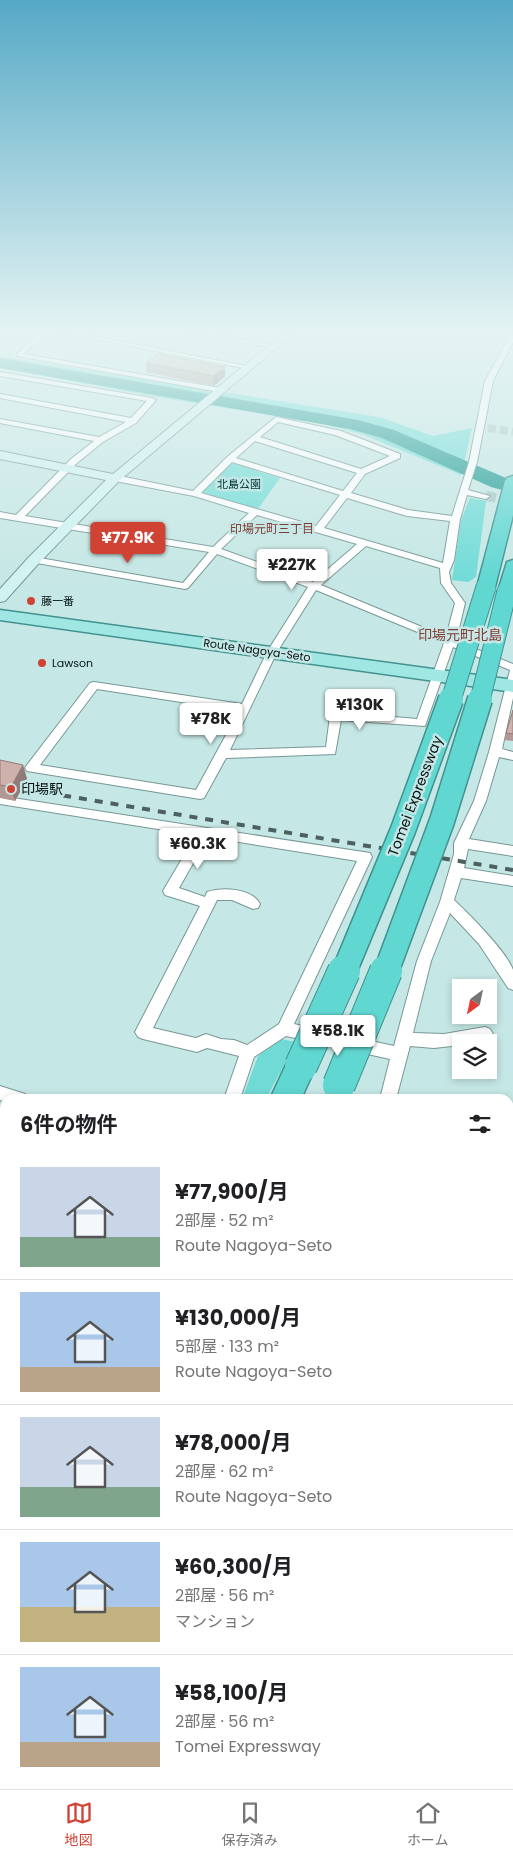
<!DOCTYPE html>
<html lang="ja">
<meta charset="utf-8">
<style>
:root{--surface:#fff;--page:#f2f2f2;--text:#202124;--muted:#757577;--line:#e0e0e0;--accent:#d04334}
body{margin:0;font-family:Poppins,"Noto Sans JP",sans-serif;background:var(--page);color:var(--text);height:100vh;display:flex;flex-direction:column;font-size:19px;white-space:nowrap}
*{box-sizing:border-box;margin:0}
p{font-size:16px;color:var(--muted)}
.icon{flex:none;width:28px;height:28px;fill:none;stroke:currentColor;stroke-width:2;stroke-linecap:round;stroke-linejoin:round}
.map{position:relative;flex:1;overflow:hidden}
.sheet{position:absolute;left:0px;top:1094px;width:514px;height:696px;display:flex;flex-direction:column;background:var(--surface);border-radius:15px 15px 0 0;box-shadow:0 2px 8px #0003}
.sheet>*{flex:none}
.needle{width:32px;rotate:213deg}
.fabs{position:absolute;left:452px;top:979px;display:grid;gap:10px}
.fabs a{display:grid;place-items:center;width:45px;height:45px;border-radius:0px;background:var(--surface);box-shadow:0 2px 8px #0003;font-size:25px}
.price{position:absolute;translate:-50% -42px;padding:0 11px;border-radius:5px;background:#fff;color:#222;font-size:16px;line-height:32px;filter:drop-shadow(0 1px 2px #0008)}
.price::after{content:'';position:absolute;left:50%;top:30px;width:15px;height:11px;margin-left:-8px;background:inherit;clip-path:polygon(0 0,100% 0,50% 100%)}
.price.active{background:var(--accent);color:#fff}
ul{padding:0;list-style:none}
li{display:flex;align-items:center;gap:15px;height:125px;padding:0 20px}
li+li{border-top:1px solid var(--line)}
li span{display:grid;place-items:center;flex:none;width:140px;height:100px;border-radius:0px;color:#555}
li>.icon{margin-inline-start:auto}
span .icon{width:60px;height:60px;fill:#fffc;stroke-width:1}
li b{font-size:21px}
h2{display:flex;justify-content:space-between;align-items:center;height:60px;padding:0 20px;font-size:21px}
.dock{display:flex;justify-content:space-around;align-items:center;height:70px;border-top:1px solid var(--line);background:var(--surface);font-size:14px;color:var(--muted)}
.dock a{display:grid;justify-items:center;gap:2px}
.dock .active{color:var(--accent)}
.map>svg:first-child{display:block}
.green{fill:#70dbd6}
.lines{fill:none;stroke-linecap:round;stroke-linejoin:round}
.river{fill:#1c9994;fill-rule:evenodd}
.street-tunnel-far1{stroke:#a8c7c5;stroke-width:8;stroke-dasharray:8 4;stroke-linecap:butt}
.street-tunnel{stroke:#a8c7c5;stroke-width:10;stroke-dasharray:10 5;stroke-linecap:butt}
.street-casing{stroke:#779795;stroke-width:2}
.secondary-casing{stroke:#779795;stroke-width:2}
.primary-casing{stroke:#41928f;stroke-width:3}
.highway-casing{stroke:#41928f;stroke-width:3}
.street{fill:#fff;fill-rule:evenodd}
.secondary{fill:#d0f3f2;fill-rule:evenodd}
.primary{fill:#a0e7e4;fill-rule:evenodd}
.highway{fill:#61d7d2;fill-rule:evenodd}
.rail{stroke:#4c605f;stroke-width:4;stroke-dasharray:8 8;stroke-linecap:butt}
.highway-bridge-far2-casing{stroke:#41928f;stroke-width:21;stroke-linecap:butt}
.highway-bridge-far1-casing{stroke:#41928f;stroke-width:27;stroke-linecap:butt}
.highway-bridge-casing{stroke:#41928f;stroke-width:34;stroke-linecap:butt}
.highway-bridge-far2{stroke:#61d7d2;stroke-width:19}
.highway-bridge-far1{stroke:#61d7d2;stroke-width:24}
.highway-bridge{stroke:#61d7d2;stroke-width:32}
.wall{fill:#b29894}
.shaded-wall{fill:#917c78}
.building{fill:#cfb1ac;stroke:#917c78}
.poi-dot{fill:#d04334;stroke:#c5e7e5;stroke-width:2}
.labels{text-anchor:middle;stroke-width:5;stroke-linejoin:round;paint-order:stroke}
.far-park-label{font-size:11px;fill:#013836;stroke:#c5e7e5}
.far-poi-label{font-size:11px;fill:#061212;stroke:#c5e7e5;text-anchor:start}
.far-street-label{font-size:11px;fill:#061212;stroke:#c5e7e5}
.far-neighbourhood-label{font-size:12px;fill:#833c33;stroke:#c5e7e5}
.far-quarter-label{font-size:14px;fill:#833c33;stroke:#c5e7e5}
.poi-label{font-size:14px;fill:#061212;stroke:#c5e7e5;text-anchor:start}
.street-label{font-size:14px;fill:#061212;stroke:#c5e7e5}
</style>
<div class="map">
<svg width="513" height="1789" viewBox="0 0 513 1789">
<rect width="100%" height="100%" fill="#c5e7e5"/>
<g class="green">
<path d="M0,356L379,417L433,436L472,428L461,475L362,434L315,422L156,397L0,368Z"/>
<path d="M232,463L280,478L258,509L201,492Z"/>
<path d="M470,498L486,501L476,577L468,582L452,580L461,520Z"/>
<path d="M281,1039L296,1042L266,1099H242L258,1056Z"/>
</g>
<g class="lines">
<path class="river" d="M0,358L358,420L394,430L513,481V493L491,487L382,438L350,429L0,368Z"/>
<path class="street-tunnel-far1" d="M488,428L513,432"/>
<path class="street-tunnel" d="M486,496L513,501"/>
<g class="street-casing">
<g id="street">
<path d="M41,331H48L24,354L220,388L224,390L220,392L17,356V354Z"/>
<path d="M53,331H66L252,367L248,369Z"/>
<path d="M184,331H198L277,346L274,348Z"/>
<path d="M513,334V342L493,381L477,462L468,490L490,496L486,499L467,495L460,519L454,560L449,572L451,583L465,603L456,641L513,664V698L502,749L513,752V760L499,757L486,801L469,839L513,846V856L468,849L464,868L513,876V886L461,878L454,900C469,914 507,952 513,970C513,976 513,984 513,990L508,988L479,944L450,913L431,961L413,1033L444,1034L485,1027L490,1029L493,1034L490,1039L477,1042H461V1045L434,1048L410,1046L396,1099H380L390,1059L286,1036L254,1057L240,1099H224L239,1056L207,1048L197,1052L143,1039L138,1037L135,1032L200,906L165,895L163,891L196,835L0,804V796L370,853L372,857L294,1024L394,1046L417,961L440,902L454,854V843L474,801L489,752L510,670L453,647L425,726L341,720L335,754L226,758L204,798L200,799L27,771L25,768L27,765L90,683L94,682L242,704L267,652L308,587L217,554L188,588L185,589L31,562L29,560L34,557L183,583L209,552L0,518V512L16,515L71,459L94,441L0,423V419L99,437L126,422L0,398V394L131,418L147,401L0,376V372L152,398L156,400L136,423L103,442L77,463L25,516L213,547L249,513L194,496L115,481L111,478L115,475L193,491L227,457L276,417L341,431L400,454V458L365,474L351,493L408,510L452,516L469,462L485,381L510,336ZM278,422L335,435L390,456L361,469L260,437ZM255,441L357,473L343,491L236,458ZM232,462L340,495L316,526L201,493ZM347,498L407,516L450,521L443,563L324,528ZM257,515L357,544L313,582L221,549ZM366,546L440,568L441,583L455,603L446,637L321,585ZM316,590L444,643L417,719L336,712L330,716L326,747L230,750L277,652ZM97,689L239,711L196,790L40,765ZM208,837L357,861L279,1024L247,1045L234,1040L221,1039L206,1034L196,1038L153,1028L217,900H232L253,909L258,908L260,904C252,888 222,887 207,892L205,897L179,888Z"/>
<path d="M0,1086L25,1094L27,1099H5V1102L0,1100Z"/>
<path d="M509,1181L513,1183V1203L509,1201Z"/>
<path d="M0,1190L5,1192V1210L0,1208Z"/>
<path d="M513,1248V1270L509,1271V1250Z"/>
<path d="M0,1326L5,1328V1348L0,1346Z"/>
<path d="M5,1399V1424L0,1426V1401Z"/>
<path d="M113,1785H138L137,1789H111Z"/>
</g>
</g>
<g class="secondary-casing">
<g id="secondary">
<path d="M286,331H297L119,481L39,563L5,601L0,602V589L29,557L106,480L0,459V451L113,474Z"/>
<path d="M513,1474V1505L509,1506V1475Z"/>
<path d="M0,1497L5,1498V1530L0,1529Z"/>
</g>
</g>
<g class="primary-casing">
<path id="primary" d="M0,610L513,680V692L0,620Z"/>
</g>
<g class="highway-casing">
<g id="highway">
<path d="M513,476V515L495,587L493,591L486,593L479,591L477,587L505,481L507,478Z"/>
<path d="M513,560V595L507,597L500,595L498,591L507,562Z"/>
<path d="M301,1052L312,1056L316,1066L301,1099H270L290,1056Z"/>
<path d="M5,1591V1642L0,1644V1593Z"/>
<path d="M5,1710V1763L0,1765V1712Z"/>
</g>
</g>
<use href="#street" class="street"/>
<use href="#secondary" class="secondary"/>
<use href="#primary" class="primary"/>
<use href="#highway" class="highway"/>
<path class="rail" d="M0,785L513,870"/>
<g class="highway-bridge-far2-casing">
<g id="highway-bridge-far2">
<path d="M451,700L486,587"/>
<path d="M480,700L507,591"/>
</g>
</g>
<g class="highway-bridge-far1-casing">
<g id="highway-bridge-far1">
<path d="M344,972L403,830L451,699"/>
<path d="M386,972L442,821L480,699"/>
</g>
</g>
<g class="highway-bridge-casing">
<g id="highway-bridge">
<path d="M301,1066L344,971"/>
<path d="M339,1085L386,971"/>
</g>
</g>
<use href="#highway-bridge-far2" class="highway-bridge-far2"/>
<use href="#highway-bridge-far1" class="highway-bridge-far1"/>
<use href="#highway-bridge" class="highway-bridge"/>
</g>
<g class="wall">
<path d="M146,363L225,376L214,386L146,372Z"/>
<path d="M513,710V741L504,740Z"/>
<path d="M0,760L23,765L27,779L15,801L0,798Z"/>
</g>
<g class="shaded-wall">
<path d="M225,367V376L214,386L213,376Z"/>
<path d="M23,765L27,779L15,801L11,787Z"/>
</g>
<g class="building">
<path d="M158,354L225,367L213,376L146,363Z"/>
<path d="M513,710V734L506,733Z"/>
<path d="M0,760L23,765L11,787L0,785Z"/>
</g>
<linearGradient id="sky" x2="0" y2="1"><stop stop-color="#56a9c6"/><stop offset="0.57" stop-color="#e5f4f3"/><stop offset="1" stop-color="#e5f4f3" stop-opacity="0"/></linearGradient>
<rect width="513" height="581" fill="url(#sky)"/>
<g class="poi-dot">
<circle cx="31" cy="601" r="5"/>
<circle cx="42" cy="663" r="5"/>
<circle cx="11" cy="789" r="5"/>
</g>
<g class="labels">
<g class="far-park-label">
<text x="239" y="488">北島公園</text>
</g>
<g class="far-poi-label">
<text x="41" y="605">藤一番</text>
<text x="52" y="667">Lawson</text>
</g>
<g class="far-street-label">
<text transform="translate(257 650) rotate(8)" y="4">Route Nagoya-Seto</text>
</g>
<g class="far-neighbourhood-label">
<text x="272" y="533">印場元町三丁目</text>
</g>
<g class="far-quarter-label">
<text x="460" y="640">印場元町北島</text>
</g>
<g class="poi-label">
<text x="21" y="794">印場駅</text>
</g>
<g class="street-label">
<text transform="translate(415 796) rotate(-69)" y="5">Tomei Expressway</text>
</g>
</g>
</svg>
<div class="fabs">
<a><svg class="needle" viewBox="-14 -14 28 28"><path d="M0-13l5 13h-10z" fill="#e53935"/><path d="M0 13l5-13h-10z" fill="#757577"/></svg></a>
<a><svg class="icon" aria-label="layers" viewBox="0 0 24 24"><path d="M12 4l9 5-9 5-9-5zM3 14l9 5 9-5"/></svg></a>
</div>
<b class="price active" style="left:128px;top:564px">¥77.9K</b>
<b class="price" style="left:292px;top:591px">¥227K</b>
<b class="price" style="left:360px;top:731px">¥130K</b>
<b class="price" style="left:211px;top:745px">¥78K</b>
<b class="price" style="left:198px;top:870px">¥60.3K</b>
<b class="price" style="left:338px;top:1057px">¥58.1K</b>
<section class="sheet">
<h2>6件の物件<svg class="icon" aria-label="filters" viewBox="0 0 24 24"><path d="M4 7h16M4 17h16"/><circle cx="9" cy="7" r="2"/><circle cx="15" cy="17" r="2"/></svg></h2>
<ul>
<li><span style="background:linear-gradient(#c9d6e8 70%,#7fa58c 0)"><svg class="icon" aria-label="home" viewBox="0 0 24 24"><path d="M3 11l9-7 9 7M6 9v11h12V9"/></svg></span><div><b>¥77,900/月</b><p>2部屋 · 52 m²</p><p>Route Nagoya-Seto</p></div></li>
<li><span style="background:linear-gradient(#a9c7e8 75%,#b9a48a 0)"><svg class="icon" aria-label="home" viewBox="0 0 24 24"><path d="M3 11l9-7 9 7M6 9v11h12V9"/></svg></span><div><b>¥130,000/月</b><p>5部屋 · 133 m²</p><p>Route Nagoya-Seto</p></div></li>
<li><span style="background:linear-gradient(#c9d6e8 70%,#7fa58c 0)"><svg class="icon" aria-label="home" viewBox="0 0 24 24"><path d="M3 11l9-7 9 7M6 9v11h12V9"/></svg></span><div><b>¥78,000/月</b><p>2部屋 · 62 m²</p><p>Route Nagoya-Seto</p></div></li>
<li><span style="background:linear-gradient(#a9c7e8 65%,#c2b280 0)"><svg class="icon" aria-label="home" viewBox="0 0 24 24"><path d="M3 11l9-7 9 7M6 9v11h12V9"/></svg></span><div><b>¥60,300/月</b><p>2部屋 · 56 m²</p><p>マンション</p></div></li>
<li><span style="background:linear-gradient(#a9c7e8 75%,#b9a48a 0)"><svg class="icon" aria-label="home" viewBox="0 0 24 24"><path d="M3 11l9-7 9 7M6 9v11h12V9"/></svg></span><div><b>¥58,100/月</b><p>2部屋 · 56 m²</p><p>Tomei Expressway</p></div></li>
</ul>
</section>
</div>
<nav class="dock">
<a class="active"><svg class="icon" aria-label="map" viewBox="0 0 24 24"><path d="M3 6l6-2 6 2 6-2v14l-6 2-6-2-6 2zM9 4v14M15 6v14"/></svg>地図</a>
<a><svg class="icon" aria-label="saved" viewBox="0 0 24 24"><path d="M7 4h10v16l-5-4-5 4z"/></svg>保存済み</a>
<a><svg class="icon" aria-label="home" viewBox="0 0 24 24"><path d="M3 11l9-7 9 7M6 9v11h12V9"/></svg>ホーム</a>
</nav>
